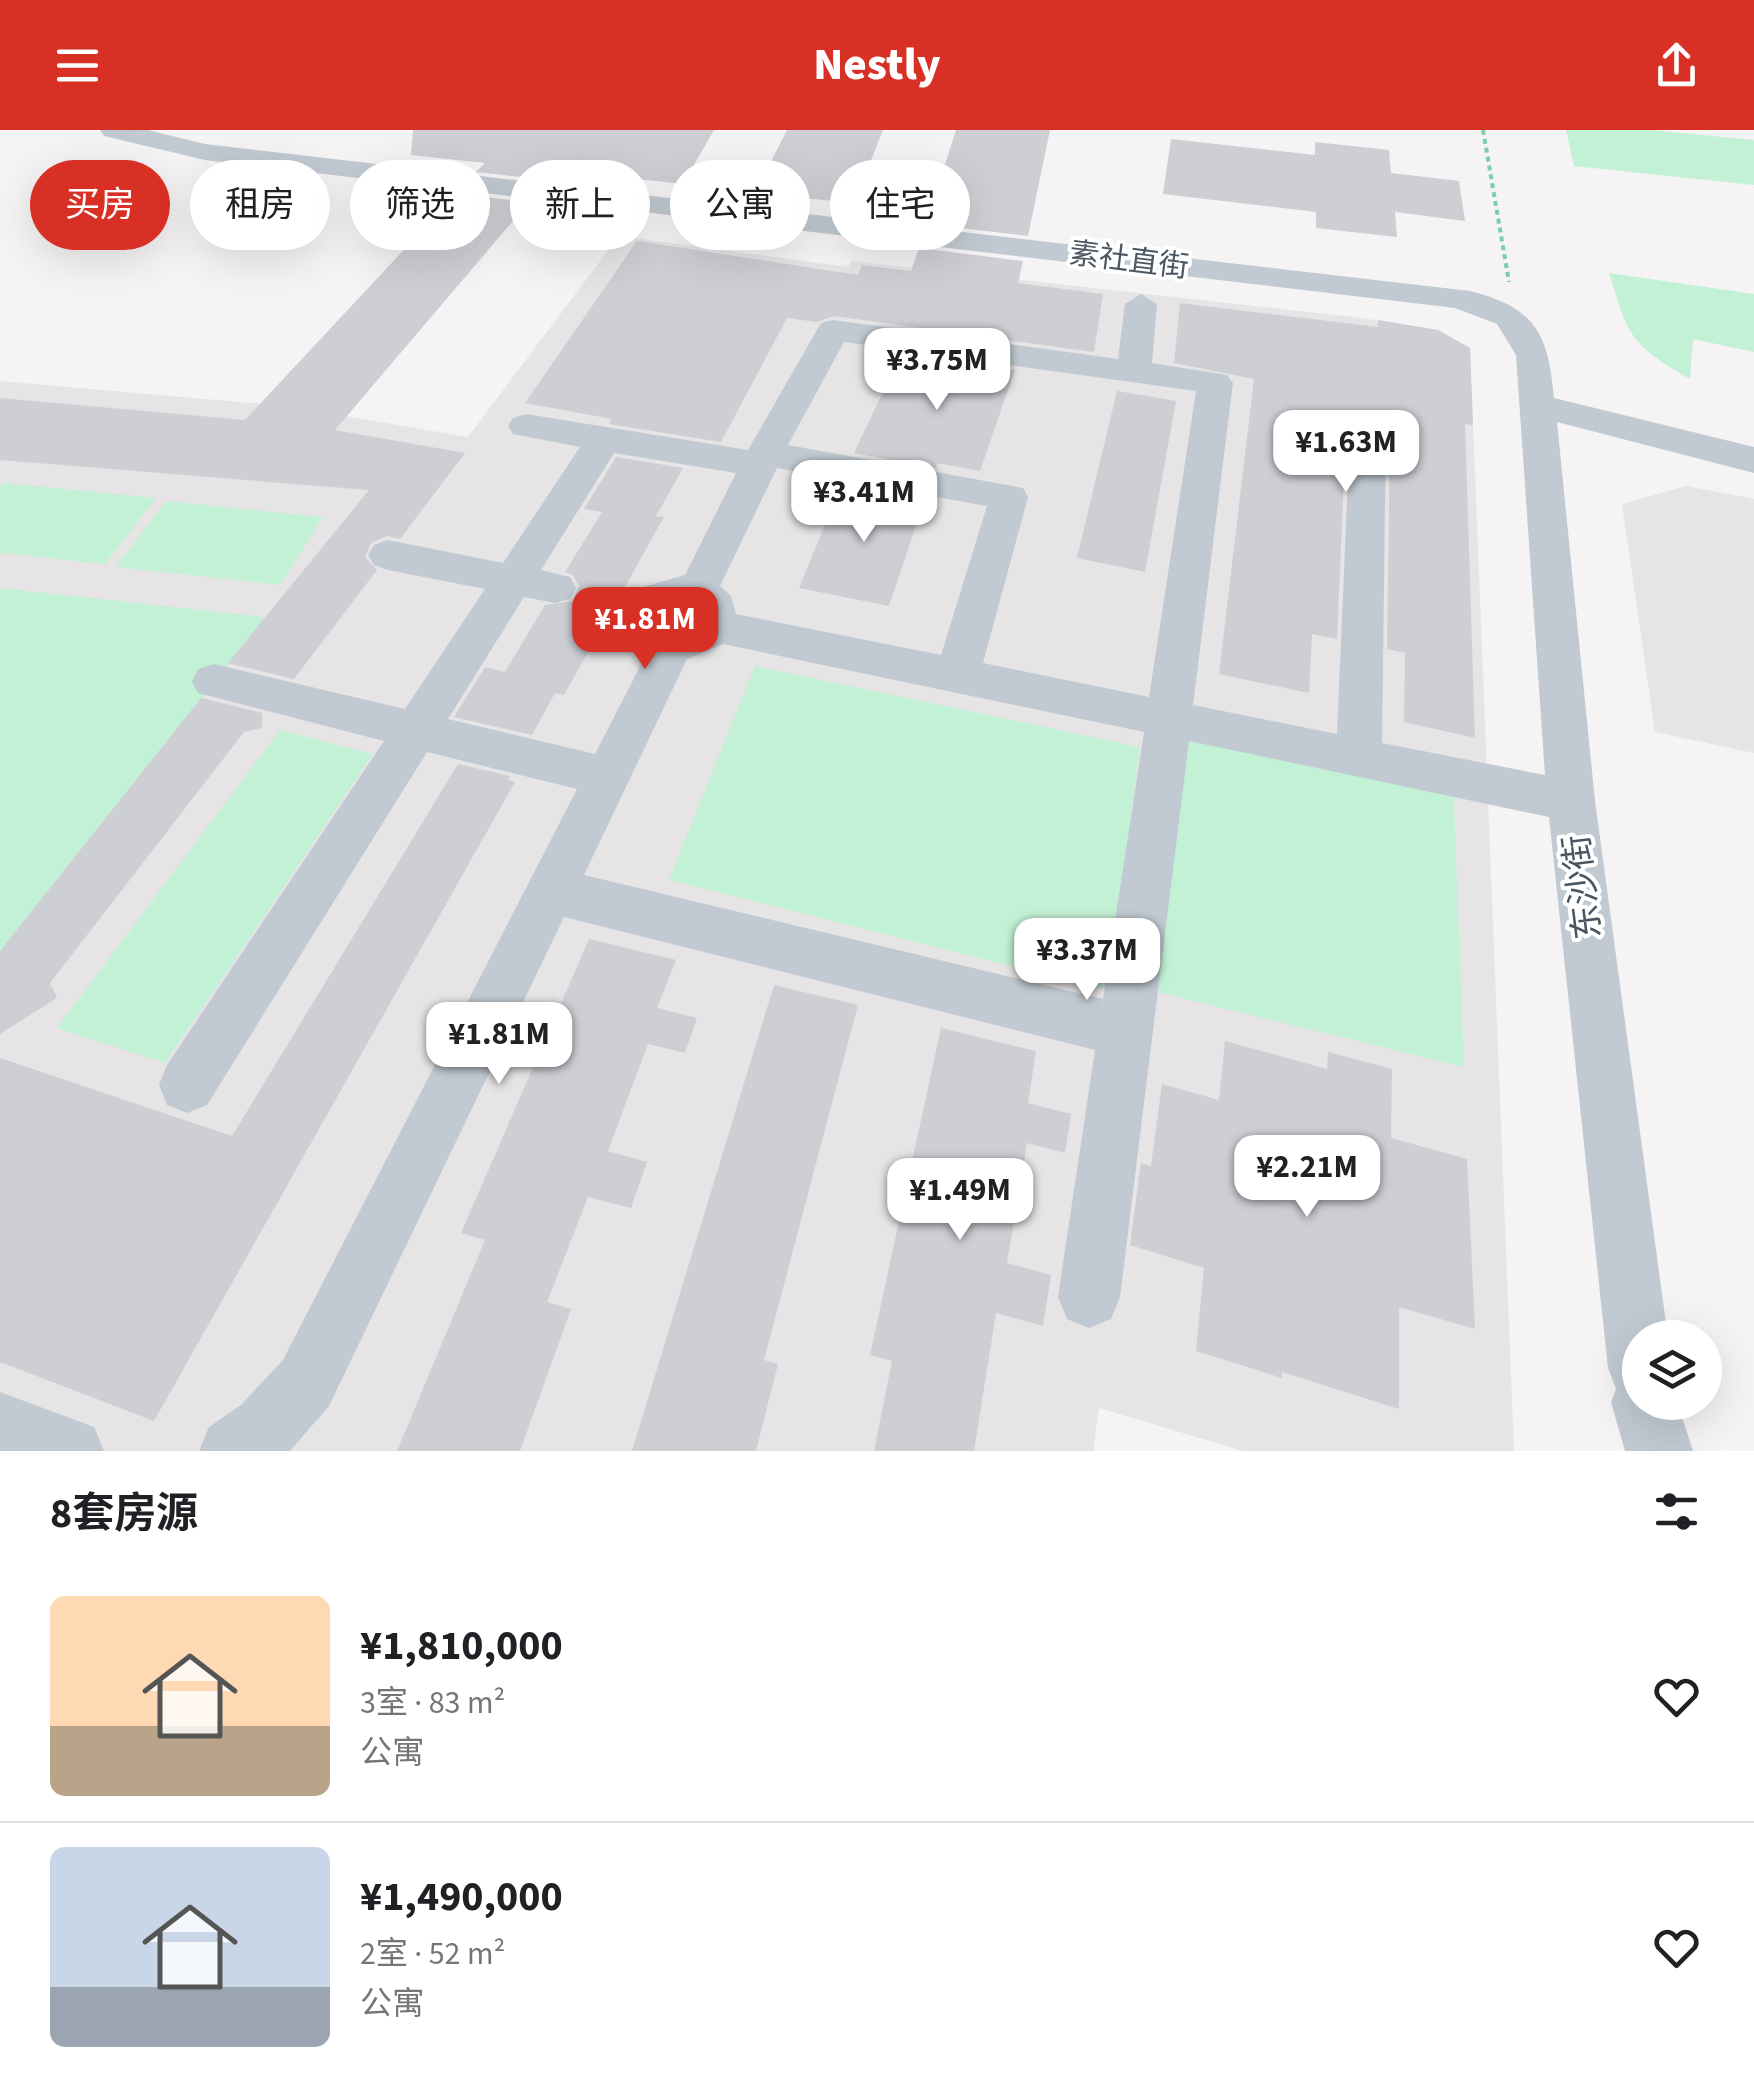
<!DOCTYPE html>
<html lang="zh">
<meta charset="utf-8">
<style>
:root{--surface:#fff;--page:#f6f6f6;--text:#202124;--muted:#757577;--line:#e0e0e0;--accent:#d93025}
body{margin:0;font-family:"Source Sans 3","Noto Sans SC",sans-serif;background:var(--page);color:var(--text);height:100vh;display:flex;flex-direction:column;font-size:38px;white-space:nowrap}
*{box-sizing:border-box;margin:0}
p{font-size:32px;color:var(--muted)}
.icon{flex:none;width:55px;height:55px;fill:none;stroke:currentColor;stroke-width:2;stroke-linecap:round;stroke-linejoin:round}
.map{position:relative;height:1321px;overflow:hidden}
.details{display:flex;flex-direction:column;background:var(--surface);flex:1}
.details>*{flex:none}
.banner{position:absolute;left:30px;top:30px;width:1000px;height:90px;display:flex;gap:20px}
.tools{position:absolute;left:1622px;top:1190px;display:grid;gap:20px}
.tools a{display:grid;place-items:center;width:100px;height:100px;border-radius:50%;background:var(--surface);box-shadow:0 10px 40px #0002;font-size:50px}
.price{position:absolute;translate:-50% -85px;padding:0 22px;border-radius:20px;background:#fff;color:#222;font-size:32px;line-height:65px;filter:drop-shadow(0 2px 5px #0008)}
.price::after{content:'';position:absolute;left:50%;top:60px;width:30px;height:22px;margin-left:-15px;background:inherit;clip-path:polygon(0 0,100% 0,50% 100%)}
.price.on{background:var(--accent);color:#fff}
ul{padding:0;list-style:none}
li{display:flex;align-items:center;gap:30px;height:250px;padding:0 50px}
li+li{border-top:2px solid var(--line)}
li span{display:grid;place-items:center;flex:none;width:280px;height:200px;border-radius:15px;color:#555}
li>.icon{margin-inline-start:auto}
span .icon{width:120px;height:120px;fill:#fffc;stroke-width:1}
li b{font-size:42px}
h2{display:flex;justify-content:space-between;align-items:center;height:120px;padding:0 50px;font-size:42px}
.tag{padding:0 35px;border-radius:45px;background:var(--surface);box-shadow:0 10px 40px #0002;font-size:35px;line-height:90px}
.tag.on{background:var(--accent);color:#fff}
header{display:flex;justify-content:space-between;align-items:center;height:130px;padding:0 50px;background:var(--accent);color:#fff;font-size:45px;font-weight:800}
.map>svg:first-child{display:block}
.education{fill:#e6e4e5}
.green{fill:#c3f1d5}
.building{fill:#cdcfd5}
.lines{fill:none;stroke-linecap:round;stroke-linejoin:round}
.path{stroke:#7ad0a6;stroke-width:4;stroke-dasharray:5 4;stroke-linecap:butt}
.minor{fill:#c1cad2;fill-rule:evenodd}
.labels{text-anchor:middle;stroke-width:8;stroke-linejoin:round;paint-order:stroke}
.far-street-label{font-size:30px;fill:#4a5661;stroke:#fff}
.street-label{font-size:35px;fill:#4a5661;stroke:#fff}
</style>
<header><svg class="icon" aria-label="menu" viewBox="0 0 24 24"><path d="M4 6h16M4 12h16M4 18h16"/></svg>Nestly<svg class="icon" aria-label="share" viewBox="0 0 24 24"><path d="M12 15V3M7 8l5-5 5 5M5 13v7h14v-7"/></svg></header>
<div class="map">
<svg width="1754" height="1321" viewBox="0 0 1754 1321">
<rect width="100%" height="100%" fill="#f5f3f3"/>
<g class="education">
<path d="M619,106L848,137L852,131L1362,188L1438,200L1470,218L1514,1321H1243L1099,1278L1093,1321H0V251L285,276L468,307Z"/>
<path d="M1687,356L1754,369V623L1655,602L1622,374Z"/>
</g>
<g class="green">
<path d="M1566,0H1652L1754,10V55L1574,36Z"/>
<path d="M1609,143L1754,164V222L1693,209L1690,249C1630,214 1629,208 1609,143Z"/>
<path d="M4,353L156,368L105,434L0,423V357Z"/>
<path d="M166,371L323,387L280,455L116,437Z"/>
<path d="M0,458L265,487L0,821Z"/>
<path d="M755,536L1140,617L1107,860L669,750Z"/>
<path d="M1170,590L1453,647L1464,937L1132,856Z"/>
<path d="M280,600L373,624L165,933L57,898Z"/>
</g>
<g class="building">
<path d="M413,0H714L683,54L556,40L548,50L476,42L485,33L411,25Z"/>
<path d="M787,0H883L854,73L755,63Z"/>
<path d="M956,0H1050L1028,106L926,94Z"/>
<path d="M1171,9L1315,25V12L1389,20L1391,43L1459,51L1465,91L1395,82L1397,107L1316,98V82L1163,64Z"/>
<path d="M456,64L529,72L335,300L465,323L400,409L387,406L371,413L365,427L377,440L294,549L228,533L369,360L0,330V268L245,290Z"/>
<path d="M637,111L858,145L862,135L911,141L919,118L1023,131L1018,153L1103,164L1094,222L834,186L817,192L787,188L721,312L609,294L612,289L525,273Z"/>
<path d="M1180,173L1378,197V190L1438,200L1470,218L1473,295L1465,294L1475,608L1404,592L1405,523L1387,519L1390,302L1382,290L1369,286L1354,290L1346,302L1337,509L1312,504L1309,563L1219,544L1254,249L1174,233Z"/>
<path d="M901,224L1015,240L980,341L937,333L936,338L854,323Z"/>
<path d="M1117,261L1176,271L1145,442L1077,428Z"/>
<path d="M616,327L683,338L656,386L664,387L564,565L555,563L532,605L454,587L485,537L505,542L545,475L573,471L579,456L573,445L565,442L602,382L584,379Z"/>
<path d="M842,354L925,369L889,476L799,458Z"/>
<path d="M201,568L262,583V598L244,602L50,853L57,868L0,904V821Z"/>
<path d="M458,634L510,646L508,650L515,652L154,1291L0,1232V928L232,1006Z"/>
<path d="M589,809L676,830L657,878L697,888L685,923L648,914L608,1021L647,1032L631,1078L588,1067L547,1172L571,1179L520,1321H397L485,1110L461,1103Z"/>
<path d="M774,855L858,875L764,1230L778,1234L756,1321H632Z"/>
<path d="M941,898L1036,921L1028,973L1071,984L1065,1023L1027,1013L1007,1133L1051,1145L1043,1196L996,1183L974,1321H874L892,1231L870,1225Z"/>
<path d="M1225,911L1327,939L1328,922L1392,939L1391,1008L1467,1029L1475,1199L1399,1177V1279L1282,1242V1248L1196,1221L1204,1138L1130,1115L1141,1033L1151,1036L1162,954L1219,970Z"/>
</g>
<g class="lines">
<path class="path" d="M1483,0L1509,152"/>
<g class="minor">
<path d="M100,0H148L205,14L1470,161C1536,178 1548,203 1554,268L1754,317V343L1557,292L1595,671L1668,1208H1640V1272H1677L1693,1321H1625L1611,1272L1616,1259L1608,1238L1549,687L1189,611L1120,1167L1111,1189L1089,1198L1067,1189L1058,1167L1095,920L564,787L329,1276L290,1321H199L209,1297L241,1275L283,1230L577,659L427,622L207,975L187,983L167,975L159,955L167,935L384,611L198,563L192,551L198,539L214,534L405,579L485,459L388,440L374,435L368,425L374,415L388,410L503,433L580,317L513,304L508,296L513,288L526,284L748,320L821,193L833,190L1118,229L1125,174L1141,164L1157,174L1152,233L1227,245L1233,253L1193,575L1337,604L1350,302L1355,294L1368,290L1381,294L1386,302L1382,613L1545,645L1516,225L1497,194L1455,178L205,30L104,6ZM844,212L1196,261L1149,567L983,533L1028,367L1023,358L788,315ZM614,323L736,343L685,445L643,457L625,483L639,518L648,521L595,624L448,589L524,467L555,473L570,469L576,458L570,447L541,440ZM777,338L987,376L941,525L736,484L731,466L720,456ZM682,475L695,481L693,491L683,496L671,493L668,485ZM723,514L1144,602L1103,869L584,745L687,529Z"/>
<path d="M0,1262L94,1297L104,1321H0Z"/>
</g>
</g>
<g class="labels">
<g class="far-street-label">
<text transform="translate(1129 130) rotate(7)" y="10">素社直街</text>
</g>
<g class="street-label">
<text transform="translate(1582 757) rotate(-97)" y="12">东沙街</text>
</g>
</g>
</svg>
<div class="tools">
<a><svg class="icon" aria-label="layers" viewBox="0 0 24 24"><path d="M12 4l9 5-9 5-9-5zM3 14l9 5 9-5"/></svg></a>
</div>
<b class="price" style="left:937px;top:283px">¥3.75M</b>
<b class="price" style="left:1346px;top:365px">¥1.63M</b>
<b class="price" style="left:864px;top:415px">¥3.41M</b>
<b class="price on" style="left:645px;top:542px">¥1.81M</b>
<b class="price" style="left:1087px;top:873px">¥3.37M</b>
<b class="price" style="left:499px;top:957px">¥1.81M</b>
<b class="price" style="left:1307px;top:1090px">¥2.21M</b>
<b class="price" style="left:960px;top:1113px">¥1.49M</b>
<div class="banner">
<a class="tag on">买房</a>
<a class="tag">租房</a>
<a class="tag">筛选</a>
<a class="tag">新上</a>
<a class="tag">公寓</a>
<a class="tag">住宅</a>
</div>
</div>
<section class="details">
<h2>8套房源<svg class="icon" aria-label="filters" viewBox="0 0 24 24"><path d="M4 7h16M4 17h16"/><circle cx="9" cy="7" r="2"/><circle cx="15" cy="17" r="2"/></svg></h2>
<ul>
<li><span style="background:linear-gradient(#ffd9b3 65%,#b9a48a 0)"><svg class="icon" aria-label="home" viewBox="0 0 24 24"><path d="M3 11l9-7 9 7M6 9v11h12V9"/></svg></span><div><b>¥1,810,000</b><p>3室 · 83 m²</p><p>公寓</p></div><svg class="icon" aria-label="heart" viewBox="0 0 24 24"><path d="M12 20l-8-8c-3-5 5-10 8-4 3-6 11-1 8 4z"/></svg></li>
<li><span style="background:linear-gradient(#c9d6e8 70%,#9aa5b1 0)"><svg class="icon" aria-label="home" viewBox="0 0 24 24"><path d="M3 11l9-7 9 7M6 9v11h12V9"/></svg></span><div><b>¥1,490,000</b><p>2室 · 52 m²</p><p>公寓</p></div><svg class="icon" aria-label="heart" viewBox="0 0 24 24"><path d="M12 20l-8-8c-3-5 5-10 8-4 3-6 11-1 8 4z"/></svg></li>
</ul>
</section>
